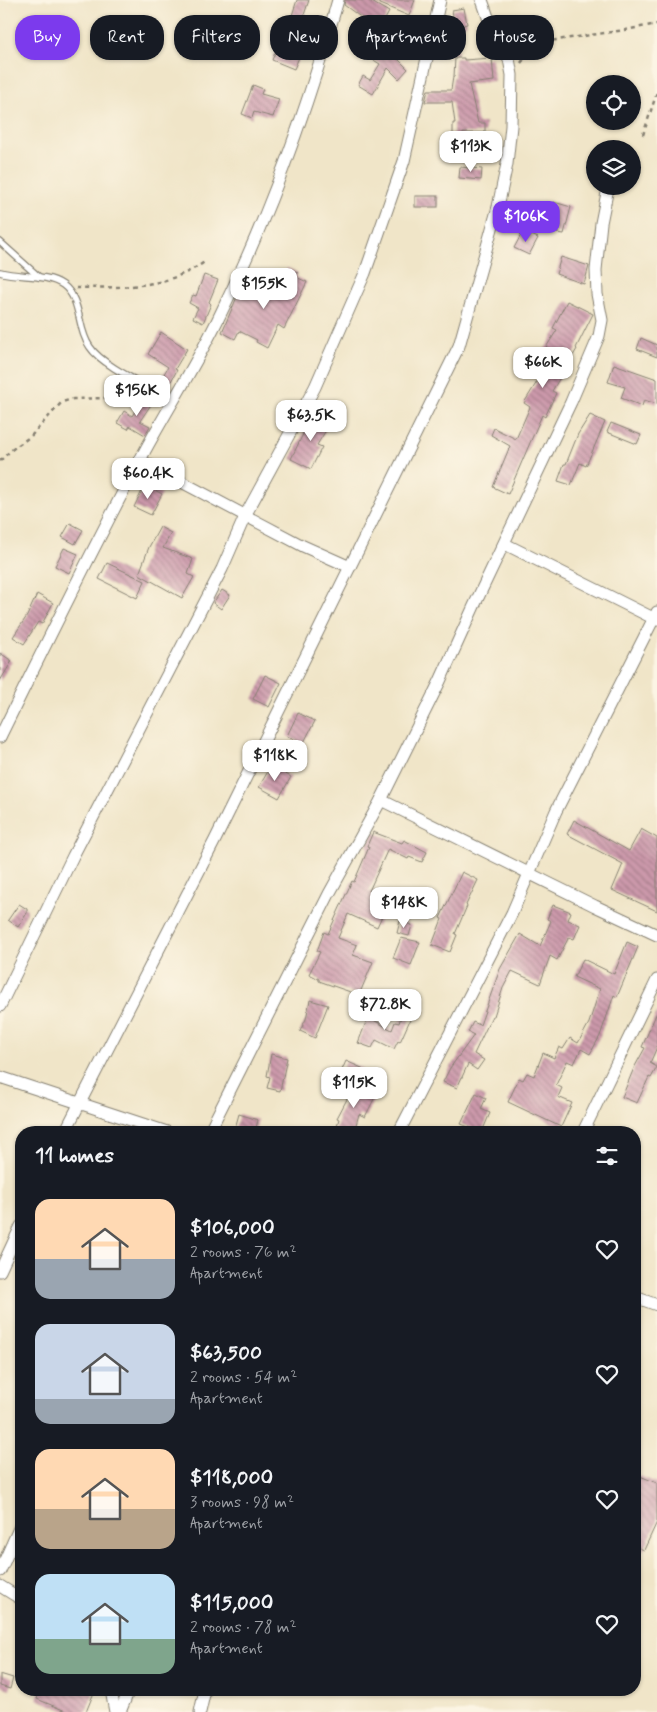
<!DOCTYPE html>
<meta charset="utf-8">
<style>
:root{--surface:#171b24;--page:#20242c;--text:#f1f3f6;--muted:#9ea1a6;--accent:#7c3aed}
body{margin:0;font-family:Mynerve,sans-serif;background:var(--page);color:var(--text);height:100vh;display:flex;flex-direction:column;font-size:19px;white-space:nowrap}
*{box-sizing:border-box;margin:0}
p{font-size:16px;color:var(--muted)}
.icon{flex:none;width:28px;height:28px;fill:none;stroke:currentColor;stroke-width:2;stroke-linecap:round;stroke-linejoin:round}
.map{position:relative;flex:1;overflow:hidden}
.panel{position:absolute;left:15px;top:1126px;width:626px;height:570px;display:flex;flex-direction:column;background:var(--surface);border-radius:20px;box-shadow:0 1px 4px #0004}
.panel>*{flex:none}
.top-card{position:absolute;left:15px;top:15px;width:628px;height:45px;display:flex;gap:10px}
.controls{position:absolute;left:586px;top:75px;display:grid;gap:10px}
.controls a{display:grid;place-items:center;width:55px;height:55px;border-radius:50%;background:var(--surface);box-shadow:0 1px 4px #0004;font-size:25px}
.price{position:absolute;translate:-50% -42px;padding:0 11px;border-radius:10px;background:#fff;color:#222;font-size:16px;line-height:32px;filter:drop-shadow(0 1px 2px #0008)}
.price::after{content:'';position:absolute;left:50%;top:30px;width:15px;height:11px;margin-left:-8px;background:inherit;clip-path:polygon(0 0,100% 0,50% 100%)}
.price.current{background:var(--accent);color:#fff}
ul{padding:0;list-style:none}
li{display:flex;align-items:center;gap:15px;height:125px;padding:0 20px}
li span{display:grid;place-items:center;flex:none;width:140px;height:100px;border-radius:15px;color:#555}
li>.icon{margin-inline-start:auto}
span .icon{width:60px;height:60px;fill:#fffc;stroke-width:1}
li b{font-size:21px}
h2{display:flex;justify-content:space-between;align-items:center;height:60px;padding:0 20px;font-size:21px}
.pill{padding:0 18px;border-radius:20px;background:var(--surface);box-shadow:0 1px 4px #0004;font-size:18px;line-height:45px}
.pill.current{background:var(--accent);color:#fff}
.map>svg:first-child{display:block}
.building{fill:url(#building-back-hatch)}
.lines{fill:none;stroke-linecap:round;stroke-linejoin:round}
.lane-casing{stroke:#868072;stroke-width:8}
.street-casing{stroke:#868072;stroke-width:13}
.path{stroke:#868072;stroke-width:2.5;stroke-dasharray:4 4;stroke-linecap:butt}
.lane{stroke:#fff;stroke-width:5.5}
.street{stroke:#fff;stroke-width:11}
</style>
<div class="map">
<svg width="657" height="1712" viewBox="0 0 657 1712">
<defs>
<pattern id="building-back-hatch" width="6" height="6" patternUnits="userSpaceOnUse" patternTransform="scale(1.25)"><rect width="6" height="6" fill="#cc99ab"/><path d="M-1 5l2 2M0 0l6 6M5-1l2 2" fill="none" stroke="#a57c8a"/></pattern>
</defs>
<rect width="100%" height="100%" fill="#fcf5e5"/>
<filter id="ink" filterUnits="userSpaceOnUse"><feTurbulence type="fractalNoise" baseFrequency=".02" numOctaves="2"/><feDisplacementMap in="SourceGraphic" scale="10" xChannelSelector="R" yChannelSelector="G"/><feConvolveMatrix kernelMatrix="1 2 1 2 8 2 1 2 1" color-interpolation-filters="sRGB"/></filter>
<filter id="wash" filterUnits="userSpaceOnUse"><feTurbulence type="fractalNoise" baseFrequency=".0096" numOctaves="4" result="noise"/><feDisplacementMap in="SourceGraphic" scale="20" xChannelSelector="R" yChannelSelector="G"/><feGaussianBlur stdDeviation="1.12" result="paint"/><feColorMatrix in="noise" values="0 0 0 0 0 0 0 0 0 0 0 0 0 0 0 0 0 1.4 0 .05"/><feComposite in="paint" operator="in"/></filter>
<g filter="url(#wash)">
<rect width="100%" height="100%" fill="#f0e5c8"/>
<g id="blocks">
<g class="building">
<path d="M297,0H309L304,15L307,16L297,45L303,48L294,69L272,60L281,38L284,40Z"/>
<path d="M345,0H368L389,12L381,27L396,35L391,45L397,50L394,55L408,69L399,79L388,68L373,94L358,85L363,76L370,80L380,64L351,46L366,21L344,5Z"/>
<path d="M371,0H415L409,16Z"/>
<path d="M464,8L467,24L455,27L452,10Z"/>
<path d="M455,36L458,53L443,55L441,37Z"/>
<path d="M455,58H464V60L492,58L494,81L469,84L478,123H485V133H463V149H453V123H455L452,102H425L428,90H451L453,77H454Z"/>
<path d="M253,85L263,89L261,94L279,99L273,117L254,112L252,118L242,114Z"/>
<path d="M460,167L482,169L481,180L459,178Z"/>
<rect x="415" y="196" width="23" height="11"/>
<path d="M554,202L571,207L564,234L546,231Z"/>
<path d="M523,231L538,238L529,255L514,248Z"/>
<path d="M561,257L589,266L584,284L556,274Z"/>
<path d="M287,268L298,273L296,277L307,282L284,329L278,325L267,348L256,342L257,340L239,331L235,339L222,332L243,283L276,298Z"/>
<path d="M204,275L218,280L209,302L211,304L203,323L193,318L198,308L189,303L193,295L196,296Z"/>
<path d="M567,301L593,314L576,348L577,349L552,391L556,393L545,417L542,415L508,494L493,487L510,446L491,435L494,428L516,439L530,407L524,403L540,377L531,371L557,330L553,328Z"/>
<path d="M161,332L187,349L175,369L177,370L167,389L158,384L168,367L148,354Z"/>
<path d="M641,338L657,345V357L637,349Z"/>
<path d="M614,364L657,379V404L644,400L642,406L621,398L625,387L608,382Z"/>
<path d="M146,394L154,400L140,421L150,426L145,435L130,426L128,429L117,423L124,411L132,416Z"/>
<path d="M316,413L331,422L317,445L322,447L311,469L291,459L304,432Z"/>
<path d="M590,415L605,422L586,466L580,463L571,485L558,481L564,464H566L578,434Z"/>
<path d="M611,423L641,435L637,444L607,432Z"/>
<path d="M145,485L162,494L151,515L134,507Z"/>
<path d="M70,523L83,530L75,544L62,537Z"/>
<path d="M160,527L171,533L163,548L193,559L188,574L194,577L182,598L139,574L149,547Z"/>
<path d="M64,548L78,554L69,573L55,566Z"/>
<path d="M107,563L145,581L137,598L99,579Z"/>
<path d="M222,590L230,595L221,609L213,603Z"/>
<path d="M37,594L53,603L42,624L38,622L24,644L13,637L27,616Z"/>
<path d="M0,653L12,661L0,681Z"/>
<path d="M265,675L281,683L269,707L253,699Z"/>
<path d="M298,713L315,721L303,744L287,736Z"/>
<path d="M271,766L291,777L279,798L259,787Z"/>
<path d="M574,820L629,851L641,829L657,838V911L612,890L623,864L567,834Z"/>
<path d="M373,832L402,843L404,840L427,852L422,862L409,857L408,859L388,849L369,891L390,898L377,927L348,914L338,938L357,945L353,955L373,962L359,995L319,981V979L309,974L320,952L317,951L324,932L328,934L352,881L354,882L369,847L367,846Z"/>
<path d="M462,872L478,880L466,905L467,906L455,934L457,935L450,952L432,945L442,919L440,918Z"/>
<path d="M19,904L27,909V913L18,927L8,920Z"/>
<path d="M553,905L571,912L568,920L580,925L574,939L569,937L557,960L550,956L540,984L512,971L503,988L494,1016H492L474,1054L484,1060L477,1070L468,1064L457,1088L443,1082L450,1068L474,1035L468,1032L473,1022L480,1025L500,969L520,934L540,946L551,921L547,919Z"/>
<path d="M400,921L412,925L409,936L397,933Z"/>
<path d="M401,938L420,942L411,965L393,958Z"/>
<path d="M627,942L638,947L617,997L614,995L600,1036L590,1054L581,1049L574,1064L567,1061L556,1085L562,1088L558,1097L572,1103L561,1127L508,1102L519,1078L523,1080L527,1073L534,1076L543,1053L554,1058L559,1047L563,1049L570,1038L578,1043L589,1023L600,989L574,977L583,959L614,974Z"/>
<path d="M310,1000L328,1005L315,1038L300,1031L306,1019Z"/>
<path d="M404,1007L414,1011L400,1042L398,1041L394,1049L376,1040L372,1048L358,1043L368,1017L392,1030L395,1022L399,1023Z"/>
<path d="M657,1012V1047L650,1063L657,1067L651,1078L649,1077L637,1103L622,1097L634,1068L645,1048L642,1047Z"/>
<path d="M271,1054L287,1058L280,1091L267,1088L270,1077L267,1076Z"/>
<path d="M346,1061L362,1068L358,1077L342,1070Z"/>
<path d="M355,1084L376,1095L365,1117L359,1114L354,1132H335L339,1119L337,1118Z"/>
<path d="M476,1093L486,1098L481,1109L490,1113L482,1132L461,1124Z"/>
<path d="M239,1114L258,1120L255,1132H234Z"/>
<path d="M635,1474L657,1483V1522L644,1550L635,1546Z"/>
<path d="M0,1674L13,1678L10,1689L0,1686Z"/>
<path d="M40,1690H95L86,1712H68L37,1699Z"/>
</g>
</g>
</g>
<g filter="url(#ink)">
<use href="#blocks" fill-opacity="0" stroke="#868072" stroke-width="1"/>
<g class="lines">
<g class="lane-casing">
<g id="lane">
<path d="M0,242L39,277"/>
<path d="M0,272C20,278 46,273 63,285C82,299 77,330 90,347C103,367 151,387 173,401"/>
</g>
</g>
<g class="street-casing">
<g id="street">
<path d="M140,460L303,546L350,567"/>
<path d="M505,544L657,620"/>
<path d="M0,737C46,644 91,551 140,460C166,411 197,364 221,313C270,213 308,107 338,0"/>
<path d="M381,800L595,906L657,935"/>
<path d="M0,1006L73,856L222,569L246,514L315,387L365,273L404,161L440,0"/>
<path d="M0,1077L167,1132"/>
<path d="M65,1132L215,840L459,346L498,207L507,164L511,126L512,75L509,59L489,20L482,0"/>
<path d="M209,1132L329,894L381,800L440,681L474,606L571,402L599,336L602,320L597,294L596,270L601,223L607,193"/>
<path d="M399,1132L512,913L556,811L657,612"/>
<path d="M583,1132L657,980"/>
<path d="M0,1271L21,1226"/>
<path d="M635,1297L657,1305"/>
<path d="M0,1571L21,1524"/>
<path d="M0,1586L21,1599"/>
<path d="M111,1690L115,1712"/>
<path d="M120,1712L129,1690"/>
<path d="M200,1712L205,1690"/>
</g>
</g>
<g class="path">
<path d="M521,63C530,51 536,45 550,41L625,30L657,24"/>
<path d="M643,135L657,92"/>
<path d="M76,288C123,287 166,289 206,261"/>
<path d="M0,461L10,451L31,436L62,402L73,399L104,398L138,392"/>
</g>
<use href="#lane" class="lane"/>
<use href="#street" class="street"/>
</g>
</g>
</svg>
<div class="controls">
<a><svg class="icon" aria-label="locate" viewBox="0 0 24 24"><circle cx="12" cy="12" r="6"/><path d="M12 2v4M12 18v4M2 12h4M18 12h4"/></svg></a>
<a><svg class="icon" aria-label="layers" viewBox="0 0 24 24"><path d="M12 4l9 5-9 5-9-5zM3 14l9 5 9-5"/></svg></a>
</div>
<b class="price" style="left:471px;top:173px">$113K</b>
<b class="price current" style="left:526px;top:243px">$106K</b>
<b class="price" style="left:264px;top:310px">$155K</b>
<b class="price" style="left:543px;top:389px">$66K</b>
<b class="price" style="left:137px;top:417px">$156K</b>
<b class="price" style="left:311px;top:442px">$63.5K</b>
<b class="price" style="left:148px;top:500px">$60.4K</b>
<b class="price" style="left:275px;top:782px">$118K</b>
<b class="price" style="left:404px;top:929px">$148K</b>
<b class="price" style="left:385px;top:1031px">$72.8K</b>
<b class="price" style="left:354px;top:1109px">$115K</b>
<div class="top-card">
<a class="pill current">Buy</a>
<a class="pill">Rent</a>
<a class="pill">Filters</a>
<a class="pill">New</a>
<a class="pill">Apartment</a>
<a class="pill">House</a>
</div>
<section class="panel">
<h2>11 homes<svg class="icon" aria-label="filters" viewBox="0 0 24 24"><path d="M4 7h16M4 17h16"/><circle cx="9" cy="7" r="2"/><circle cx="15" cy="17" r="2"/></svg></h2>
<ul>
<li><span style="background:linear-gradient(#ffd9b3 60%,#9aa5b1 0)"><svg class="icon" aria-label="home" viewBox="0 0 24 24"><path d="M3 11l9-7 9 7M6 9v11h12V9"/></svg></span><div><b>$106,000</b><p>2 rooms · 76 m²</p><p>Apartment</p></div><svg class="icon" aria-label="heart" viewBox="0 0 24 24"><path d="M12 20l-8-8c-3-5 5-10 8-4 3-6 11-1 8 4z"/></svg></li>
<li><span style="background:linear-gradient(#c9d6e8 75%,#9aa5b1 0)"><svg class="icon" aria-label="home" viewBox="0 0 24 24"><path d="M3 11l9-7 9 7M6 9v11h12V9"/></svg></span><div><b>$63,500</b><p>2 rooms · 54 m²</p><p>Apartment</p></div><svg class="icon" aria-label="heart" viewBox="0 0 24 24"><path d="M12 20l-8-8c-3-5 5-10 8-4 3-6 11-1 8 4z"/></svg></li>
<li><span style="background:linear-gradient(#ffd9b3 60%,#b9a48a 0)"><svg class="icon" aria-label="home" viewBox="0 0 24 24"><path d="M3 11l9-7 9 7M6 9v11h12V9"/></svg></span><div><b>$118,000</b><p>3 rooms · 98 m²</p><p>Apartment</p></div><svg class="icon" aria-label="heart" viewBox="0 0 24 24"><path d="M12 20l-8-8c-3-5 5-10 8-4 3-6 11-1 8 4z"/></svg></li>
<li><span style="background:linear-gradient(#bfe0f5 65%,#7fa58c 0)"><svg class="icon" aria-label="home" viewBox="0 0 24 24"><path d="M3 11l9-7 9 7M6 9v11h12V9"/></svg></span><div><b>$115,000</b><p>2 rooms · 78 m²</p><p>Apartment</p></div><svg class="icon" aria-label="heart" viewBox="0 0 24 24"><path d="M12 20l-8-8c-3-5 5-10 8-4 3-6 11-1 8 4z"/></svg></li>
</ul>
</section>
</div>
